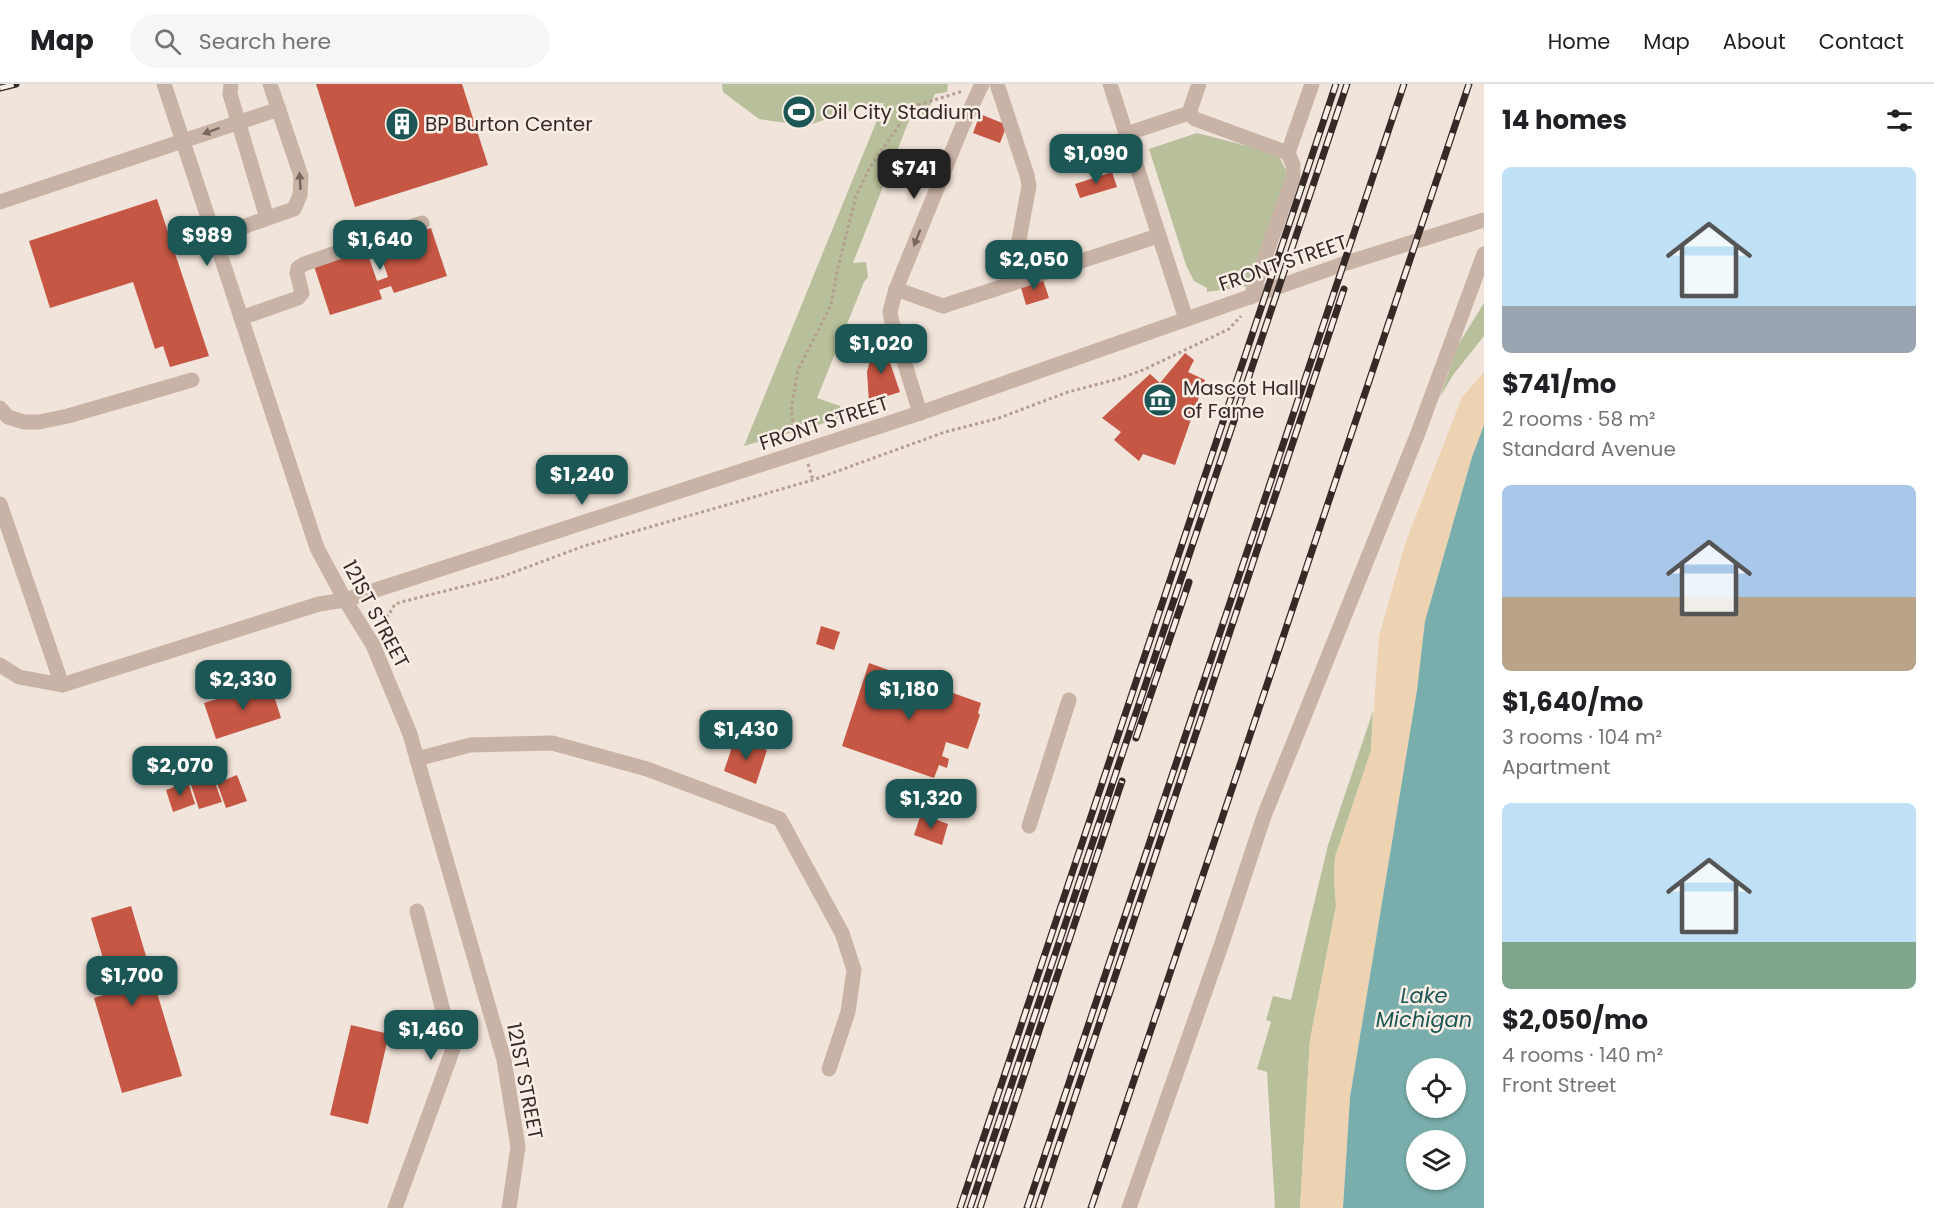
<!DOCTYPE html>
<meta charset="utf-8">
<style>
:root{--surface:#fff;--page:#f6f6f6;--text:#202124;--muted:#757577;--line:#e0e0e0;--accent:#1d5755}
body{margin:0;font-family:Poppins,sans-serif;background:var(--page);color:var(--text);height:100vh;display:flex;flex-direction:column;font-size:22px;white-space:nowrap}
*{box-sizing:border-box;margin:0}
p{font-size:20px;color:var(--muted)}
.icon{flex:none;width:33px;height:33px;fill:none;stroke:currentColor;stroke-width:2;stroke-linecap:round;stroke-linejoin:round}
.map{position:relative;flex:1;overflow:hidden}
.details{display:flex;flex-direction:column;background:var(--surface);width:450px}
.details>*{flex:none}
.buttons{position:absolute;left:1406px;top:974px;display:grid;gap:12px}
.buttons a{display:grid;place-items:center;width:60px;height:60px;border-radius:50%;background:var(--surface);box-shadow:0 2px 4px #0004;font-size:30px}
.price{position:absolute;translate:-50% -51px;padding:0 14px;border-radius:12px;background:var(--accent);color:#fff;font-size:20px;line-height:39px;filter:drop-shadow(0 2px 3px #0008)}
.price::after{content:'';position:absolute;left:50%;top:36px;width:18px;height:14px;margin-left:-9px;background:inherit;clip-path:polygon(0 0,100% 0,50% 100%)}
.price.active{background:#222;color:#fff}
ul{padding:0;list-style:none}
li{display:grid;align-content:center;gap:12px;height:318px;padding:0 18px}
li span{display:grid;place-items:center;height:186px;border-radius:9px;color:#555}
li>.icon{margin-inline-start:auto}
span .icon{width:108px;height:108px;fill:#fffc;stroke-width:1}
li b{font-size:26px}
h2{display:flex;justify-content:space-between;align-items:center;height:72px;padding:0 18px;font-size:26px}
header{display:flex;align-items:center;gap:36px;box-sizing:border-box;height:84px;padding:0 30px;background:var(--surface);border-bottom:2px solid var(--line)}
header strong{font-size:28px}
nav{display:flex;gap:33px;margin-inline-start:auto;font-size:21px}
.search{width:420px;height:54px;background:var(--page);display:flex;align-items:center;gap:15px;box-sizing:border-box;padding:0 21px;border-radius:33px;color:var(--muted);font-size:22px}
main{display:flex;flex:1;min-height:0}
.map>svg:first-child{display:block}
.green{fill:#b7c09a}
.sand{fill:#edd3b1}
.water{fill:#79aeac;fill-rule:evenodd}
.building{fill:#c65744}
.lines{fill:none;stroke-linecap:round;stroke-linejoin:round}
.path{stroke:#b59d91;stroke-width:3;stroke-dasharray:3 3;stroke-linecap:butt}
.minor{stroke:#c9b3a6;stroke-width:15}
.rail-casing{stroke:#362a27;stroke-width:7}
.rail{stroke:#f9efe7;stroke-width:4.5;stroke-dasharray:14;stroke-linecap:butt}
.oneway{fill:#786860}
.labels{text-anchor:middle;stroke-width:5;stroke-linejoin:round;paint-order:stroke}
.poi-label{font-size:20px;fill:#362a27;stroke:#f9efe7;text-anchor:start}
.street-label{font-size:20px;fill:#362a27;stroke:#f9efe7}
.water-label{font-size:21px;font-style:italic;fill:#1d5755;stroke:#f9efe7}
</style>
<header>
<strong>Map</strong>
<div class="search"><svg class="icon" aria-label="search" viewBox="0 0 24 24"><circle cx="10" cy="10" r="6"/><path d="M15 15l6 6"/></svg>Search here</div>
<nav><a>Home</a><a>Map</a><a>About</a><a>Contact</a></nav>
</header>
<main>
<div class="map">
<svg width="1484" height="1124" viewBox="0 0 1484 1124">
<rect width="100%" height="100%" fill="#f1e4da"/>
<g class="green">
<path d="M722,0H948L947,8L935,10L926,31L910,34L853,179L866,178L868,193L864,198L817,314L840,322L842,334L744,362L884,19L872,20L806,42L759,35L723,8Z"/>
<path d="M1197,49L1278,70L1287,89L1250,202L1207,208V204L1194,197L1186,181L1149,65Z"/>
<path d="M1484,219V252L1453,291L1440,313L1458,261Z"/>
<path d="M1373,627L1371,667L1335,773L1334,792L1336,822L1310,956L1300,1124H1275L1267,988L1257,985L1271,938L1266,936L1273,912L1291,916L1328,761Z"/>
</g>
<path class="sand" d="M1484,288V341L1472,373L1425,537L1417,606L1350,1012L1343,1124H1300L1310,956L1336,822L1334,792L1335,773L1371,667L1379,552L1405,460L1462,313Z"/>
<path class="water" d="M1484,341V1124H1343L1350,1013L1417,606L1425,537L1472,373ZM1416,984H1455V1023H1416ZM1416,1056H1455V1095H1416Z"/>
<g class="building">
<path d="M316,0H462L488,81L355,123Z"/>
<path d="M980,30L1007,41L1000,59L973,49Z"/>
<path d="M1097,57L1102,73L1072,83L1067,67Z"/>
<path d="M1112,88L1117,103L1080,114L1075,100Z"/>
<path d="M157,115L209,272L170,283L163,262L155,265L133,198L50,224L29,157Z"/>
<path d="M431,144L447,192L394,209L391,202L379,206L382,215L330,231L314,182L366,165L377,197L388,193L377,160Z"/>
<path d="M1042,193L1049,214L1026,221L1020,200Z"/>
<path d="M883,258L900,308L869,318L867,288L874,261Z"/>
<path d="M1185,269L1194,276L1188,288L1205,296L1175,381L1143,370L1139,377L1114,356L1121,348L1102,334L1150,290L1160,299Z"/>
<path d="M821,542L840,548L834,566L816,560Z"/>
<path d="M869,579L981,619L978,629L980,631L968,665L946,658L942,672L949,675L947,684L939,681L934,694L842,662Z"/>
<path d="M270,599L281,634L216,655L204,619Z"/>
<path d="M735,654L767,666L756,700L724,687Z"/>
<path d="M237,691L247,717L226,724L217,699Z"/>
<path d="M213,693L222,718L199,725L191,701Z"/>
<path d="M188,698L195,720L173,728L166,706Z"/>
<path d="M921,730L948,740L942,761L914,751Z"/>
<path d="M131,822L182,992L122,1009L94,914L113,908L91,834Z"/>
<path d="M351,941L389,950L368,1040L330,1031Z"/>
</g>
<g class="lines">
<g class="path">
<path d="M800,354L793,337L791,327L798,286L831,221L838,183L856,112L870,83L906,31L918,21L963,7"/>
<path d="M808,380L813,396"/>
<path d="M369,525L388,532L395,520L405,517L501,493L584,462L813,396L945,348L999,334L1068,308L1118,295L1143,286L1229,245L1241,232"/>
</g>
<g class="minor">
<path d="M164,0L317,464L345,516L373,561L410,650L417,675L504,976L518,1063L509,1124"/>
<path d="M231,0L230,10L267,134"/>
<path d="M997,0L1027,91L1029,102L1011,199"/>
<path d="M1110,0L1186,235"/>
<path d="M1189,29L1195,35L1288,69"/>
<path d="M1189,29L1199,0"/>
<path d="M1126,50L1189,29"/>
<path d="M0,118L279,25"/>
<path d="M214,153L294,125L300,111L301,92L270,0"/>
<path d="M896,205L943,222L1158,152"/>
<path d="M1251,213L1293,94V81L1288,69L1312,0"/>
<path d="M241,234L298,214L302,209L297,189L298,184L304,180L422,139"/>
<path d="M0,324L8,333L24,338H39L68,332L192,296"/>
<path d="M920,329L892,238L890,228L896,205L962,43L982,0"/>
<path d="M0,420L62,601"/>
<path d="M0,581L19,593L62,601L319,520L345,516L920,329L1343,180L1484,136"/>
<path d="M417,675L470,661L552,659L647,685L780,735L842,849L854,886L848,928L829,985"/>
<path d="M1029,742L1069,616"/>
<path d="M395,1124L453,965L417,827"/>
<path d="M1129,1124L1222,859L1264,732L1418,349L1484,170"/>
</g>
<g class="rail-casing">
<g id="rail">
<path d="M0,4L16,0"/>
<path d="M1136,654L1189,498"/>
<path d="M960,1124L1336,0"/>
<path d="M970,1124L1347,0"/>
<path d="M980,1124L1122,697"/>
<path d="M1027,1124L1404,0"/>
<path d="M1038,1124L1344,205"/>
<path d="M1091,1124L1469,0"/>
</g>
</g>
<use href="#rail" class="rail"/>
</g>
<defs><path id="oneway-solid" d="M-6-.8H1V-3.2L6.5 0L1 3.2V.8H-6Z" transform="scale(1.5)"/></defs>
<g class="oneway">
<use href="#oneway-solid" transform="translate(211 47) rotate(160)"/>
<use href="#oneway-solid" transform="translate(300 97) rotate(-94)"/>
<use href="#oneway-solid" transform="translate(917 154) rotate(112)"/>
</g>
<defs>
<g id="stadium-disc" transform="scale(1.725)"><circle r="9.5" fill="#1d5755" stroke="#f9efe7"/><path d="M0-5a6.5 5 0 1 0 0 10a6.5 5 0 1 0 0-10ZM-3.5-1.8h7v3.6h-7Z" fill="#fff"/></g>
<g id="building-disc" transform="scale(1.725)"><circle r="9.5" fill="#1d5755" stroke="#f9efe7"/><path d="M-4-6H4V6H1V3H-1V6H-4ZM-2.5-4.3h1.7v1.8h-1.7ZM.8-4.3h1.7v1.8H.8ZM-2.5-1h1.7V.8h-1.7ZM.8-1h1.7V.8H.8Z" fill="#fff"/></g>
<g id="museum-disc" transform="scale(1.725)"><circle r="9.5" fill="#1d5755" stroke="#f9efe7"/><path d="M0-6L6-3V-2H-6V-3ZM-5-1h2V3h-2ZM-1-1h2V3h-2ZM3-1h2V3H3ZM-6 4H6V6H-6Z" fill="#fff"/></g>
</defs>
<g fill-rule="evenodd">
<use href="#stadium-disc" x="799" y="28"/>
<use href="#building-disc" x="402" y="40"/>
<use href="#museum-disc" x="1160" y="316"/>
</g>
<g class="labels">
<g class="poi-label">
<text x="822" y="35">Oil City Stadium</text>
<text x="425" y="47">BP Burton Center</text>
<text x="1183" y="311">Mascot Hall<tspan x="1183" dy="23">of Fame</tspan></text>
</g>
<g class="street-label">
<text transform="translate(1283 179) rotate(-19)" y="7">FRONT STREET</text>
<text transform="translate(824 339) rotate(-18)" y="7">FRONT STREET</text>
<text transform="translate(376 530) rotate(62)" y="7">121ST STREET</text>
<text transform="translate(525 997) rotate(79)" y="7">121ST STREET</text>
</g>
<g class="water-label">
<text x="1424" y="919">Lake<tspan x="1424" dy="24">Michigan</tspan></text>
</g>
</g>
</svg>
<div class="buttons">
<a><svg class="icon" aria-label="locate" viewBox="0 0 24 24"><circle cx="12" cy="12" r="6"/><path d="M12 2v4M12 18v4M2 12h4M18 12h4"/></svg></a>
<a><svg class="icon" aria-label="layers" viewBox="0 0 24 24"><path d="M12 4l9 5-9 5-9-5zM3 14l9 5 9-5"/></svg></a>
</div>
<b class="price" style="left:1096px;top:101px">$1,090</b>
<b class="price active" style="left:914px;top:116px">$741</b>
<b class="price" style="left:207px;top:183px">$989</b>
<b class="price" style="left:380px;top:187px">$1,640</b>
<b class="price" style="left:1034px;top:207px">$2,050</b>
<b class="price" style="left:881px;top:291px">$1,020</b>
<b class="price" style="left:582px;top:422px">$1,240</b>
<b class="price" style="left:243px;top:627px">$2,330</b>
<b class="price" style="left:909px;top:637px">$1,180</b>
<b class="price" style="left:746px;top:677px">$1,430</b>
<b class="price" style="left:180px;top:713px">$2,070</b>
<b class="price" style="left:931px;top:746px">$1,320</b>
<b class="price" style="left:132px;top:923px">$1,700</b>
<b class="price" style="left:431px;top:977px">$1,460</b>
</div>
<section class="details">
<h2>14 homes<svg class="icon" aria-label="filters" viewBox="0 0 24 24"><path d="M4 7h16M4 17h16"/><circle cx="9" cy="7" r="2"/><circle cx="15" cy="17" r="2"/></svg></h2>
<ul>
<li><span style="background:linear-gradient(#bfe0f5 75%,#9aa5b1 0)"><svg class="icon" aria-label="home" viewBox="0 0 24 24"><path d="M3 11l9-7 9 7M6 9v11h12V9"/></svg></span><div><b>$741/mo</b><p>2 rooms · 58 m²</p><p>Standard Avenue</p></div></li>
<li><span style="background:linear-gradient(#a9c7e8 60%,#b9a48a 0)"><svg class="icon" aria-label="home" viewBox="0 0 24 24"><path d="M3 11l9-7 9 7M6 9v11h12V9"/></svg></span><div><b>$1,640/mo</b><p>3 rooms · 104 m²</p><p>Apartment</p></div></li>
<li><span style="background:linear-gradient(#bfe0f5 75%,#7fa58c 0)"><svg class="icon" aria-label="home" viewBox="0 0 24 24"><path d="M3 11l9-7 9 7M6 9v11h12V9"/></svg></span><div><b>$2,050/mo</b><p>4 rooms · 140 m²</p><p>Front Street</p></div></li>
</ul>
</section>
</main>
